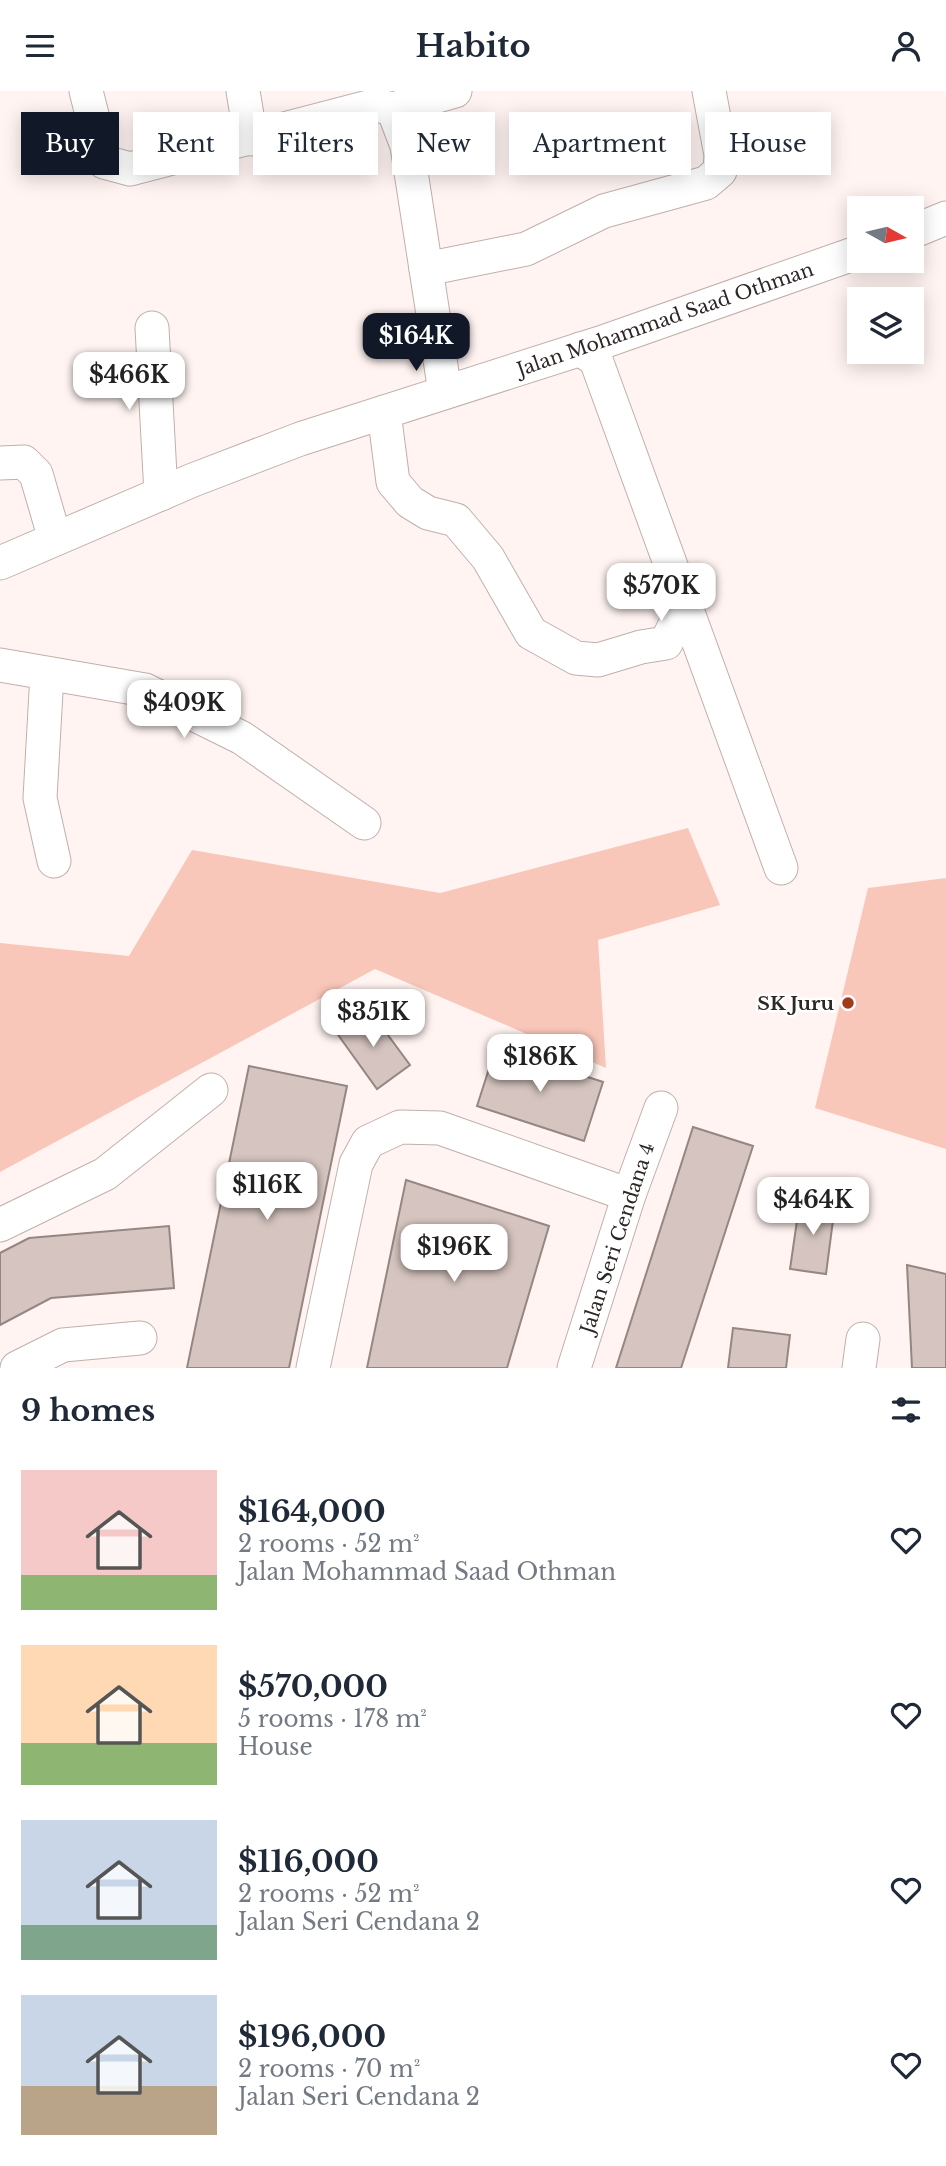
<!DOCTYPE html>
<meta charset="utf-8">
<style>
:root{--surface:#fff;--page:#f2f2f3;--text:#1f2937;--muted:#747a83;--accent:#111827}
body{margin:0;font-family:"Libre Baskerville",serif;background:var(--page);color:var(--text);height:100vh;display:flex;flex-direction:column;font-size:26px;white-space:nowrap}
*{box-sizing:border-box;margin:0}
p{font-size:23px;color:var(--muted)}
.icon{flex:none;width:38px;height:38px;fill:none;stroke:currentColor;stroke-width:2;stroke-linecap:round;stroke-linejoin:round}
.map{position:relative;height:1277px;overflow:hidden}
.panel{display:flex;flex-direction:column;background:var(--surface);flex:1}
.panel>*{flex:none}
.top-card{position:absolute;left:21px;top:21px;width:905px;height:63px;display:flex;gap:14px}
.needle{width:46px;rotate:98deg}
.controls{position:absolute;left:847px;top:105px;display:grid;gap:14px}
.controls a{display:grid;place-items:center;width:77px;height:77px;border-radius:0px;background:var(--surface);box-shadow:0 4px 18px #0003;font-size:35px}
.price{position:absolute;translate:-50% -60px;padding:0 16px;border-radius:14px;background:#fff;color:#222;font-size:23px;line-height:46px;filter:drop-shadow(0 2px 4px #0008)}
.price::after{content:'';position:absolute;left:50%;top:42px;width:21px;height:16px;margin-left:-10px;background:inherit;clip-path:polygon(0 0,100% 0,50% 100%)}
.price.on{background:var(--accent);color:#fff}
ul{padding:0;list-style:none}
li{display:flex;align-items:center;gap:21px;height:175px;padding:0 21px}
li span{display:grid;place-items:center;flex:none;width:196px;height:140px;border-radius:0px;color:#555}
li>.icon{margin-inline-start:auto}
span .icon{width:84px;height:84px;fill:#fffc;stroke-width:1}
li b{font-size:30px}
h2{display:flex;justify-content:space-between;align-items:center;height:84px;padding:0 21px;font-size:30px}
.tag{padding:0 24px;border-radius:0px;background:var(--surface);box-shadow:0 4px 18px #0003;font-size:24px;line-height:63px}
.tag.on{background:var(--accent);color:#fff}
header{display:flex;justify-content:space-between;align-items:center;height:91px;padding:0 21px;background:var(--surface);font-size:32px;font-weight:800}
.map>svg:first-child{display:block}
.green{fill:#f9c7b9}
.building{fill:#d5c4bf;stroke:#968682;stroke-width:2}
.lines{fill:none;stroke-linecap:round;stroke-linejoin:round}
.minor-casing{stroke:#c0b0ab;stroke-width:35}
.minor{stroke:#fff;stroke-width:33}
.poi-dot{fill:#a23a1c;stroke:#fff;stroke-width:2.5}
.labels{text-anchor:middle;stroke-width:5;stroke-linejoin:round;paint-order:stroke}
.street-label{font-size:19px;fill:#2d2725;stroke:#fff}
.poi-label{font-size:19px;font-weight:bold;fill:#2d2725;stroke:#fff;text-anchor:end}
</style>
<header><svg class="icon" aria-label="menu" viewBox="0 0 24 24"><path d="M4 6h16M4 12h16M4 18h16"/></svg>Habito<svg class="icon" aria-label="person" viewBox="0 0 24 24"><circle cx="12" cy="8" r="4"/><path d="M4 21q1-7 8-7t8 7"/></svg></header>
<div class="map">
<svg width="946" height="1277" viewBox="0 0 946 1277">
<rect width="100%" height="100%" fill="#fff4f1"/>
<g class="green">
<path d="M688,737L720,814L598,849L606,977L375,878L0,1081V852L129,865L192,759L440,802Z"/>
<path d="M946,787V1058L815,1017L868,797Z"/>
</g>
<g class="building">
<path d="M368,917L410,974L377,998L336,941Z"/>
<path d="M496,956L603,991L584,1050L477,1015Z"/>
<path d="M249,975L347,995L289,1277H187Z"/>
<path d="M693,1036L753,1055L681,1277H616Z"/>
<path d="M406,1089L549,1135L507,1277H367Z"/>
<path d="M800,1109L835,1114L826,1183L790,1178Z"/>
<path d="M169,1135L174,1197L51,1207L0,1234V1162L29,1147Z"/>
<path d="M907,1174L946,1183V1277H912Z"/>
<path d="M733,1237L790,1244L786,1277H728Z"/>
</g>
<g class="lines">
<g class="minor-casing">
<g id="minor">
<path d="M86,0L104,71L130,78L376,14L393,18L455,0"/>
<path d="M243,0L251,48"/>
<path d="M393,18L407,55L445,301"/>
<path d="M912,141L946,127"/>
<path d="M426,178L526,158L604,120L706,92L720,80L721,64L709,0"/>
<path d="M152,237L161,403"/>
<path d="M580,258L596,269L781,777"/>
<path d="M384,321L393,391L410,411L428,422L456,429L488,467L531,542L576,567L598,569L641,556L666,552L684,516"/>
<path d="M0,372L24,371L36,383L55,448"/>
<path d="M0,472L193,389L300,348L600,252L859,161"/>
<path d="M0,574L145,599L242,647L364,732"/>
<path d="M47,583L40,707L54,770"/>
<path d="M0,1134L105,1083L211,999"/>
<path d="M17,1277L63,1254L140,1247"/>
<path d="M313,1277L356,1073L368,1051L400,1036L440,1037L629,1104"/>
<path d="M574,1277L629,1104L661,1017"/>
<path d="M859,1277L863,1248"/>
</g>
</g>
<use href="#minor" class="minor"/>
</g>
<circle class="poi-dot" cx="848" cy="912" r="7"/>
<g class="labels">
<g class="street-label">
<text transform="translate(665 228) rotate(-19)" y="7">Jalan Mohammad Saad Othman</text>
<text transform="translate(617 1147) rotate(-72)" y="7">Jalan Seri Cendana 4</text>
</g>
<g class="poi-label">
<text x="834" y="919">SK Juru</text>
</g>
</g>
</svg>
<div class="controls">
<a><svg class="needle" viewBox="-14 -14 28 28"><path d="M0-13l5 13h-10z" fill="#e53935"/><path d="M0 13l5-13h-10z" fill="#747a83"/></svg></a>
<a><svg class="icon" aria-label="layers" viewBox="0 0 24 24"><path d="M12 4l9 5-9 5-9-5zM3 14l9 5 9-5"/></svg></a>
</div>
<b class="price on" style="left:416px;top:282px">$164K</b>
<b class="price" style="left:129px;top:321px">$466K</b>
<b class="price" style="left:661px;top:532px">$570K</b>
<b class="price" style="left:184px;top:649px">$409K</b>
<b class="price" style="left:373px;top:958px">$351K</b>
<b class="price" style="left:540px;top:1003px">$186K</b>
<b class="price" style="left:267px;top:1131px">$116K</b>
<b class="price" style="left:813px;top:1146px">$464K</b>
<b class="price" style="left:454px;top:1193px">$196K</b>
<div class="top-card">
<a class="tag on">Buy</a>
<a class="tag">Rent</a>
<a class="tag">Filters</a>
<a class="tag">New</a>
<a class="tag">Apartment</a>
<a class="tag">House</a>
</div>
</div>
<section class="panel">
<h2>9 homes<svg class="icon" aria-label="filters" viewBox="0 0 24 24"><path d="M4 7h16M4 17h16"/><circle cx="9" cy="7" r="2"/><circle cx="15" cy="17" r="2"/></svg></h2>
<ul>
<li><span style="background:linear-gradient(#f6c9c9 75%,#8fb573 0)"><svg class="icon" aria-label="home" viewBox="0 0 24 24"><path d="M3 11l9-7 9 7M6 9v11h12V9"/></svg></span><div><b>$164,000</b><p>2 rooms · 52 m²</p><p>Jalan Mohammad Saad Othman</p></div><svg class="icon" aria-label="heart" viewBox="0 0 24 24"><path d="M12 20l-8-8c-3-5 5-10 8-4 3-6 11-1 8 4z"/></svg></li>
<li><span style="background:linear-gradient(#ffd9b3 70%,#8fb573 0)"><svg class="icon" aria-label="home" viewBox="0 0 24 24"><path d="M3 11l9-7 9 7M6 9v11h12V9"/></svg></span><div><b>$570,000</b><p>5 rooms · 178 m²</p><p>House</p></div><svg class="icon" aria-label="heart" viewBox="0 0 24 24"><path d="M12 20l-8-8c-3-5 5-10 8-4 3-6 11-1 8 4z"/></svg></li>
<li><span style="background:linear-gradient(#c9d6e8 75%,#7fa58c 0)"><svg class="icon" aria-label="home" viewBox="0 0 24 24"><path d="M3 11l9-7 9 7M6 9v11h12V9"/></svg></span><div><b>$116,000</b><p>2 rooms · 52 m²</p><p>Jalan Seri Cendana 2</p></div><svg class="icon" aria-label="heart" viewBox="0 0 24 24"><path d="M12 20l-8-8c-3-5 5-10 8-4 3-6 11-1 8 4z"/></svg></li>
<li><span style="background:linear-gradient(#c9d6e8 65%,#b9a48a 0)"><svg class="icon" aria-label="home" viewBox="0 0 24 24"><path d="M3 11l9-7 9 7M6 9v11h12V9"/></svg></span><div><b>$196,000</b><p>2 rooms · 70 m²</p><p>Jalan Seri Cendana 2</p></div><svg class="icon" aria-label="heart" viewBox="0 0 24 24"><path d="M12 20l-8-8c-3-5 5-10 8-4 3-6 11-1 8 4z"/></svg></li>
</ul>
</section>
